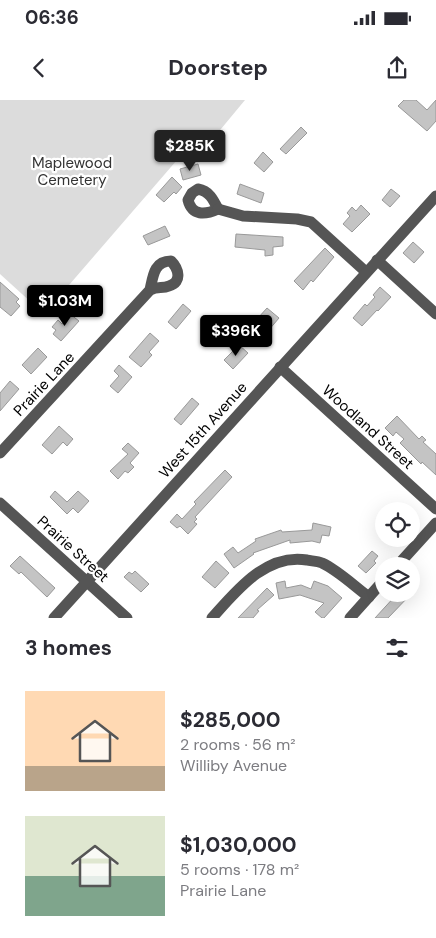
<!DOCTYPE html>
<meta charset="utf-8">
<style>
:root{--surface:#fff;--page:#f7f7f7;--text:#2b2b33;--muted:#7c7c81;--accent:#000}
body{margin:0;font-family:"DM Sans",sans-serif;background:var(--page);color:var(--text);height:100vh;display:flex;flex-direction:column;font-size:19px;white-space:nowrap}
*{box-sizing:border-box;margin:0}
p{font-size:16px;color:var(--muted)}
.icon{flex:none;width:28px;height:28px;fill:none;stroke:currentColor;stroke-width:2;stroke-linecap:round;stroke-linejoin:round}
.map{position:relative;height:518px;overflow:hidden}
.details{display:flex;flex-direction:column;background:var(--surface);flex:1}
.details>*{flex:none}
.controls{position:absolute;left:375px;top:402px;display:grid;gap:10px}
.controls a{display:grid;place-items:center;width:45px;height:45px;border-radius:50%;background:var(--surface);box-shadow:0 5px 20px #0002;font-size:25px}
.price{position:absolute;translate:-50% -42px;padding:0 11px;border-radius:5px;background:var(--accent);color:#fff;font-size:16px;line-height:32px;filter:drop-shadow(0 1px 2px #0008)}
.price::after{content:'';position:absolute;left:50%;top:30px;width:15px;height:11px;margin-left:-8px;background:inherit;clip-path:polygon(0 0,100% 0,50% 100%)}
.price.selected{background:#222;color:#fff}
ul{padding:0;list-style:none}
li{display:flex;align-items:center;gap:15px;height:125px;padding:0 25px}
li span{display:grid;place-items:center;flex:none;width:140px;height:100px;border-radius:0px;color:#555}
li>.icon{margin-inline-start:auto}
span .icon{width:60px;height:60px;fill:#fffc;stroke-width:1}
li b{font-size:21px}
h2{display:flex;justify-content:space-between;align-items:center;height:60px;padding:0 25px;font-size:21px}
.status{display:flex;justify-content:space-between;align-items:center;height:35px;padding:0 25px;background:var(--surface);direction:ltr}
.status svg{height:14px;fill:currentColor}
header{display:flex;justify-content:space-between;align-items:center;height:65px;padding:0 25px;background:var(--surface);font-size:22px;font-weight:700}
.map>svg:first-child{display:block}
.green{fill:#dcdcdc}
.building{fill:#c4c4c4;stroke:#999}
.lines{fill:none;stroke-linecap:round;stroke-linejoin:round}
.minor{stroke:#555;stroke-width:11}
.labels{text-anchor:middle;stroke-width:4.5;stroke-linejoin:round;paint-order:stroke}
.park-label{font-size:15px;fill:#333;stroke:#fff}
.street-label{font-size:15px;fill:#000;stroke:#fff}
</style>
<div class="status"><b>06:36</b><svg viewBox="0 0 49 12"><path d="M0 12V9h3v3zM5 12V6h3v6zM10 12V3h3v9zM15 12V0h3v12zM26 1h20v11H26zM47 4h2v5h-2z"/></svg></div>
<header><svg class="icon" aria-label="back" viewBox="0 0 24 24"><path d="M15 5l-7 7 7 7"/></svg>Doorstep<svg class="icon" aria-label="share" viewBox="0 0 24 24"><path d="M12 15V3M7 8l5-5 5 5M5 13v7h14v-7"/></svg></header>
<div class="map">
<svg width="436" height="518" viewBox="0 0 436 518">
<rect width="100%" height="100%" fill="#fff"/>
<path class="green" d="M0,0H245L211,41L196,38L44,214L0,174Z"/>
<g class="building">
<path d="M404,0H416L427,10L436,0V21L427,31L398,6Z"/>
<path d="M301,27L307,33L286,54L280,49Z"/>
<path d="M263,52L273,62L264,72L254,63Z"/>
<path d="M198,64L201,75L183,80L180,69Z"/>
<path d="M172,77L182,87L176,94L174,92L164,102L156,95Z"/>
<path d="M240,84L264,93L261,103L237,94Z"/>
<path d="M391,89L400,96L390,107L382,100Z"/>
<path d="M361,105L370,114L352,132L343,124L350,116L347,113L352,107L356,111Z"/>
<path d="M165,126L170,136L148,145L143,136Z"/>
<path d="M236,134L283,137V146L273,147V155L265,156V150L235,147Z"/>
<path d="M413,142L424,152L414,163L403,153Z"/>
<path d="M325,148L334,157L313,182L311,180L303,190L294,181Z"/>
<path d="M0,182L19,199L16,202L20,206L11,216L0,207Z"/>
<path d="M380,187L391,197L378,211L377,210L362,226L353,218L365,204L367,206L375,197L373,195Z"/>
<path d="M183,204L191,211L176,229L168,222Z"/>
<path d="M267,208L279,218L262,238L254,231L262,221L258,218Z"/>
<path d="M70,214L79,221L61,241L53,234L56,230L52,227L58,220L62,224Z"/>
<path d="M150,233L159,241L149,252L152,255L141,267L129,257Z"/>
<path d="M239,245L248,253L233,269L224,260Z"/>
<path d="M38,248L47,257L31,274L22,265Z"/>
<path d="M119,265L132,277L118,293L110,286L119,276L114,271Z"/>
<path d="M10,281L19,289L0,311V293Z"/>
<path d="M192,298L199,304L181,325L174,319Z"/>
<path d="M397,316L419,339L422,336L426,340L423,342L436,354V375L422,362L421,364L400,343L404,339L396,332L393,336L385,328Z"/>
<path d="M59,326L73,339L67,346L63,342L52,354L42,345Z"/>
<path d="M128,343L139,353L130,363L134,367L128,373L125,371L118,379L110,371L128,354L122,349Z"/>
<path d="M225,370L232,377L195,417L197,419L194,422L197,424L188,434L180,426L177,428L170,422L177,414L182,419L196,404L194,402Z"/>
<path d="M55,391L67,402L78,391L89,401L78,413L73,408L67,414L50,397Z"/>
<path d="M313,423L331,427L329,436L322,435L320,443L312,441L290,443V440L253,453L254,454L234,468L224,454L233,447L238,453L256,441L255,439L281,430L282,432L312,430Z"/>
<path d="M372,451L378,456L374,461L376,463L366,473L358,466Z"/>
<path d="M20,456L55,488L47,497L21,472L19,474L10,466Z"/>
<path d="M216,461L229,473L215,488L202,477Z"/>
<path d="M135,471L149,484L141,492L124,477L129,472L132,474Z"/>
<path d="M285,481L286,488L301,485L311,489L314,481L328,486L342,498L324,518H322L315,512L324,503L300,495L279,499L276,483Z"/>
<path d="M267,488L274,495L257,510L259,511L253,518H238Z"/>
<path d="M397,494H411L388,518H375Z"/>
</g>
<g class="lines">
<g class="minor">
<path d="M198,89C209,91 213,99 218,109C205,115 192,116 188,100L192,93Z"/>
<path d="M218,109L243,116L297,119L311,122L366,172"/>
<path d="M377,160L436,214"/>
<path d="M280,267L436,409"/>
<path d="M0,353L150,190C158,186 162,189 169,186C183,182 178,168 171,161C154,161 153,176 150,190"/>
<path d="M0,403L127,518"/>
<path d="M397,466L436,423"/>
<path d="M54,518L436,96"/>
<path d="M212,518C236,491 266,453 307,460C311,461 317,461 322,463C339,471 354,486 369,497"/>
<path d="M350,518L384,480"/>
</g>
</g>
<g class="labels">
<g class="park-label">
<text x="72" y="68">Maplewood<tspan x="72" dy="17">Cemetery</tspan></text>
</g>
<g class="street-label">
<text transform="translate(44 284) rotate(-47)" y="5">Prairie Lane</text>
<text transform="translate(368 327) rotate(42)" y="5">Woodland Street</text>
<text transform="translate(203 330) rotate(-48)" y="5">West 15th Avenue</text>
<text transform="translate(73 449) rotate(42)" y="5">Prairie Street</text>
</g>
</g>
</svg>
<div class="controls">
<a><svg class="icon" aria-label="locate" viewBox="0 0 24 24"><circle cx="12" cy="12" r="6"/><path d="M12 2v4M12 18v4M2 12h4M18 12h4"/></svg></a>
<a><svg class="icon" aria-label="layers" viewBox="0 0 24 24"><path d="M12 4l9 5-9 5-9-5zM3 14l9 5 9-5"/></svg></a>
</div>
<b class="price selected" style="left:190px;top:72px">$285K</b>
<b class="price" style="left:65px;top:227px">$1.03M</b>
<b class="price" style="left:236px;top:257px">$396K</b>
</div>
<section class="details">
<h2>3 homes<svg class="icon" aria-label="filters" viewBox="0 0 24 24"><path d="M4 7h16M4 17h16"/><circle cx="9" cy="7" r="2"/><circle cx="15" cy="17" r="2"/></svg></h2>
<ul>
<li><span style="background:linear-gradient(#ffd9b3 75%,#b9a48a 0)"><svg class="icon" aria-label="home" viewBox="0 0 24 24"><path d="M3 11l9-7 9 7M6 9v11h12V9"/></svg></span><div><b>$285,000</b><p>2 rooms · 56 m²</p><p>Williby Avenue</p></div></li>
<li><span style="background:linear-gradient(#dfe7d0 60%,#7fa58c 0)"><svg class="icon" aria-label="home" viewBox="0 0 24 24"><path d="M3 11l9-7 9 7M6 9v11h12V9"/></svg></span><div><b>$1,030,000</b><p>5 rooms · 178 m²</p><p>Prairie Lane</p></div></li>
</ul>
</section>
